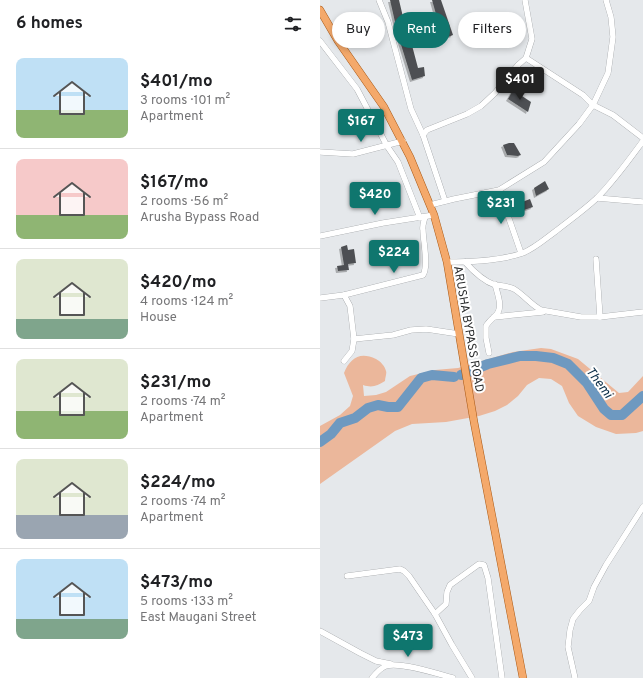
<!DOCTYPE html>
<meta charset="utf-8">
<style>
:root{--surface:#fff;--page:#f2f2f2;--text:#202124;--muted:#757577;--line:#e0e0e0;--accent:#0f766e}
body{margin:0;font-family:Overpass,sans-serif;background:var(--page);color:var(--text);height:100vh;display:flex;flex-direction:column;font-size:15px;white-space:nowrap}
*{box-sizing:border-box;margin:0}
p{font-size:13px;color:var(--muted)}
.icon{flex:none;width:22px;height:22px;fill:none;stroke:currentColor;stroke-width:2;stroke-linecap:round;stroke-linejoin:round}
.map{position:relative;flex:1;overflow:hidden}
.drawer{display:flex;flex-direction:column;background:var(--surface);width:320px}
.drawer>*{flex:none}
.guide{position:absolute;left:12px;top:12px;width:251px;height:36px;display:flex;gap:8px}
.price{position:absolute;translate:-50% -34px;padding:0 9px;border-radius:4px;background:var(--accent);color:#fff;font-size:13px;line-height:26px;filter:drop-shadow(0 1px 2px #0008)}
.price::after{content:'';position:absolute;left:50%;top:24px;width:12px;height:9px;margin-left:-6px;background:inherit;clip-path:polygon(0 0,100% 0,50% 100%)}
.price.active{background:#222;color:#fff}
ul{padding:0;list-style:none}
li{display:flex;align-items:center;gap:12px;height:100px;padding:0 16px}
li+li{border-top:1px solid var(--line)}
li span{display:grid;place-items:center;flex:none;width:112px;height:80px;border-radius:8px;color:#555}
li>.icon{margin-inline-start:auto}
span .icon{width:48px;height:48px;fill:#fffc;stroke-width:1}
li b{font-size:17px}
h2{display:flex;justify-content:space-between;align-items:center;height:48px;padding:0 16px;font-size:17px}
.tag{padding:0 14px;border-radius:18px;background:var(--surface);box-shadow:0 2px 6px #0003;font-size:14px;line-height:36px}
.tag.active{background:var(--accent);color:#fff}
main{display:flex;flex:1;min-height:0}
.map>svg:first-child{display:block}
.green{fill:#ebb79b}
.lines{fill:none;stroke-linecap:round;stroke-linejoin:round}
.river{stroke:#6e99c0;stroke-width:10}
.building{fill:#4e5052;filter:url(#shadow)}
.minor-casing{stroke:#95989b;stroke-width:6}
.major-casing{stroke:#a95916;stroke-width:8}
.minor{stroke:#fff;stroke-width:5.5}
.major{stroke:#f4a96b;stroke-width:7}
.labels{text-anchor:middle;stroke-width:4;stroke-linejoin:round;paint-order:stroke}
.street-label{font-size:12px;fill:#2c2e2f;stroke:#fff}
.water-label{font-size:13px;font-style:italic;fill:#0a2d47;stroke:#fff}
</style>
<main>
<section class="drawer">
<h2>6 homes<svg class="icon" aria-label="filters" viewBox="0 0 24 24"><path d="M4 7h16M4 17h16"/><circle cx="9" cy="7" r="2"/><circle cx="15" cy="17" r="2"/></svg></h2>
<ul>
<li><span style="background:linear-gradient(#bfe0f5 65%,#8fb573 0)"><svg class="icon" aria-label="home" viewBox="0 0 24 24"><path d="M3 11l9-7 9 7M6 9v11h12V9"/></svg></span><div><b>$401/mo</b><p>3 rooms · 101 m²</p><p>Apartment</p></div></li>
<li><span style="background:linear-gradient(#f6c9c9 70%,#8fb573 0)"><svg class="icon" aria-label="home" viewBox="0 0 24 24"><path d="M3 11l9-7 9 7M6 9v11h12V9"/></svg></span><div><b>$167/mo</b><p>2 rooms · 56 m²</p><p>Arusha Bypass Road</p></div></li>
<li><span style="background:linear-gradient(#dfe7d0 75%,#7fa58c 0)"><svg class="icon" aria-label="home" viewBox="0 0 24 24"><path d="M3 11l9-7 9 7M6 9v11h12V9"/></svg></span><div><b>$420/mo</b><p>4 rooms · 124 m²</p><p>House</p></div></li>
<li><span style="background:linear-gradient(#dfe7d0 65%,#8fb573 0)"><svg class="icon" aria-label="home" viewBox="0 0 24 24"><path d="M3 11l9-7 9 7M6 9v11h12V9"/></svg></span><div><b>$231/mo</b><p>2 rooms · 74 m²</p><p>Apartment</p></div></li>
<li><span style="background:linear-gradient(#dfe7d0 70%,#9aa5b1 0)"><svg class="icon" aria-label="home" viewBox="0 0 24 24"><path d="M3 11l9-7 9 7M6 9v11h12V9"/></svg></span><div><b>$224/mo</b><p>2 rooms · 74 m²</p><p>Apartment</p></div></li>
<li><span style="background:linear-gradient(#bfe0f5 75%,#7fa58c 0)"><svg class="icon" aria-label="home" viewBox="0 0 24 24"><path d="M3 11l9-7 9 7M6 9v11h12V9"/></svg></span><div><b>$473/mo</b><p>5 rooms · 133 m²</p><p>East Maugani Street</p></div></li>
</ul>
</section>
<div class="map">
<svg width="323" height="678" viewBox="0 0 323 678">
<defs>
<filter id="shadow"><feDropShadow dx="-2" dy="2" stdDeviation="0" flood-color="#0004"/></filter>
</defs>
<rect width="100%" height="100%" fill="#e5e8eb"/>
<path class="green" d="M221,348L231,349L258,359L299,393L308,392L323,376V431L316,433L296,434L276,427L258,416L249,403L242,386L231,379L219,378L207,385L198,396L187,405L175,411L159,416L126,422L92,424L75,431L0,484V426L20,415L30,406L33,396L24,373C30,358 40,351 56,359C60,361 65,366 66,371C67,373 65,378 65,381C57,386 52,388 43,385L44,396L56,395L66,392L90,376L115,370L138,368L193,352Z"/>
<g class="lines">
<g class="river">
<path d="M141,375L168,364L200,356H216L233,358L248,364L267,383L284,409L291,415H302L323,396"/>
<path d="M0,442L11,434L20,423L35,418L48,408L58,405L68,407H78L101,378L112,375L134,377"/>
</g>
</g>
<g class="building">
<path d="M70,0H79L87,34H89L98,68L104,67L105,76L92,80L78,35Z"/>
<path d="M112,0H121L133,35L123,39Z"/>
<path d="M193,90L211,102L208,112L188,99Z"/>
<path d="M189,143H194L201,155L198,156L187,155L183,145Z"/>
<path d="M225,181L229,189L216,196L214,188Z"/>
<path d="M210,199L213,207L198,212L197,204Z"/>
<path d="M27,245L28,250L34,249L36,263L28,264L29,270L18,271L17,266L24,265L21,247Z"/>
</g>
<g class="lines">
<g class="minor-casing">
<g id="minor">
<path d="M59,0L68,22L91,109L103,135"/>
<path d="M0,41L37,89L67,146L78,162L100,218"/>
<path d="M206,58L263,95L273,105L293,115L323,138"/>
<path d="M0,152L33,154L83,141"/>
<path d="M179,190L201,253"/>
<path d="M277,198L323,202"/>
<path d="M125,201L103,135L107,130L147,114L161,106L175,93L198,65L206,58L212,39L205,0"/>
<path d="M110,205L134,199L179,190L187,185L224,162L259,124L273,105L288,73L293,37L291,17L286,0"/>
<path d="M0,236L63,223L114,215"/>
<path d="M276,259L280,317"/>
<path d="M127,262C151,262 180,261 203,253C215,248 225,239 236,231C250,220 264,210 277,198C294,181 309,160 323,141"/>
<path d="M145,262C153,271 163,281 175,285C182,286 188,286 194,289C204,295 211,305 221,310L261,317H280L323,312"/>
<path d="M0,298L24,295L103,275C109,266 103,241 103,230C102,226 104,221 105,217"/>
<path d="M174,317L223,312"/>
<path d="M34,339L73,335L91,330L106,329L139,334"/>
<path d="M169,353L166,338V326C169,321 173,318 177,314C183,306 177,293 175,284"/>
<path d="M24,361L32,351L34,339L30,306L24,295"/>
<path d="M27,576L80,569L84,571L89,576L115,614L132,645L152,678"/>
<path d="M115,614L126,604L127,592L130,585L159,564L164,565L168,578L182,678"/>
<path d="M0,631L40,653L56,661L71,664"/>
<path d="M52,678C56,673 60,668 66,666C79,661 119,674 133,678"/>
<path d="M255,678L248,647L250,630L253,619L260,610L269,601L274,587L286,565L323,507"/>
</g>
</g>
<g class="major-casing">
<path id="major" d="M0,10L18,41L64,107L90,157L114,215L127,262L154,422L203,678"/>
</g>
<use href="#minor" class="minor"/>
<use href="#major" class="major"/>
</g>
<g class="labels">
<g class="street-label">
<text transform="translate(149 329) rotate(80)" y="4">ARUSHA BYPASS ROAD</text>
</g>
<g class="water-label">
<text transform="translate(280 382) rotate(53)" y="5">Themi</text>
</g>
</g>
</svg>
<b class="price active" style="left:200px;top:101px">$401</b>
<b class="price" style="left:41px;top:143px">$167</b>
<b class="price" style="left:55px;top:216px">$420</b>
<b class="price" style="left:181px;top:225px">$231</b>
<b class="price" style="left:74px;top:274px">$224</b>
<b class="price" style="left:88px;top:658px">$473</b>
<div class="guide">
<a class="tag">Buy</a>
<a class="tag active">Rent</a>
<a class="tag">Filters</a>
</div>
</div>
</main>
